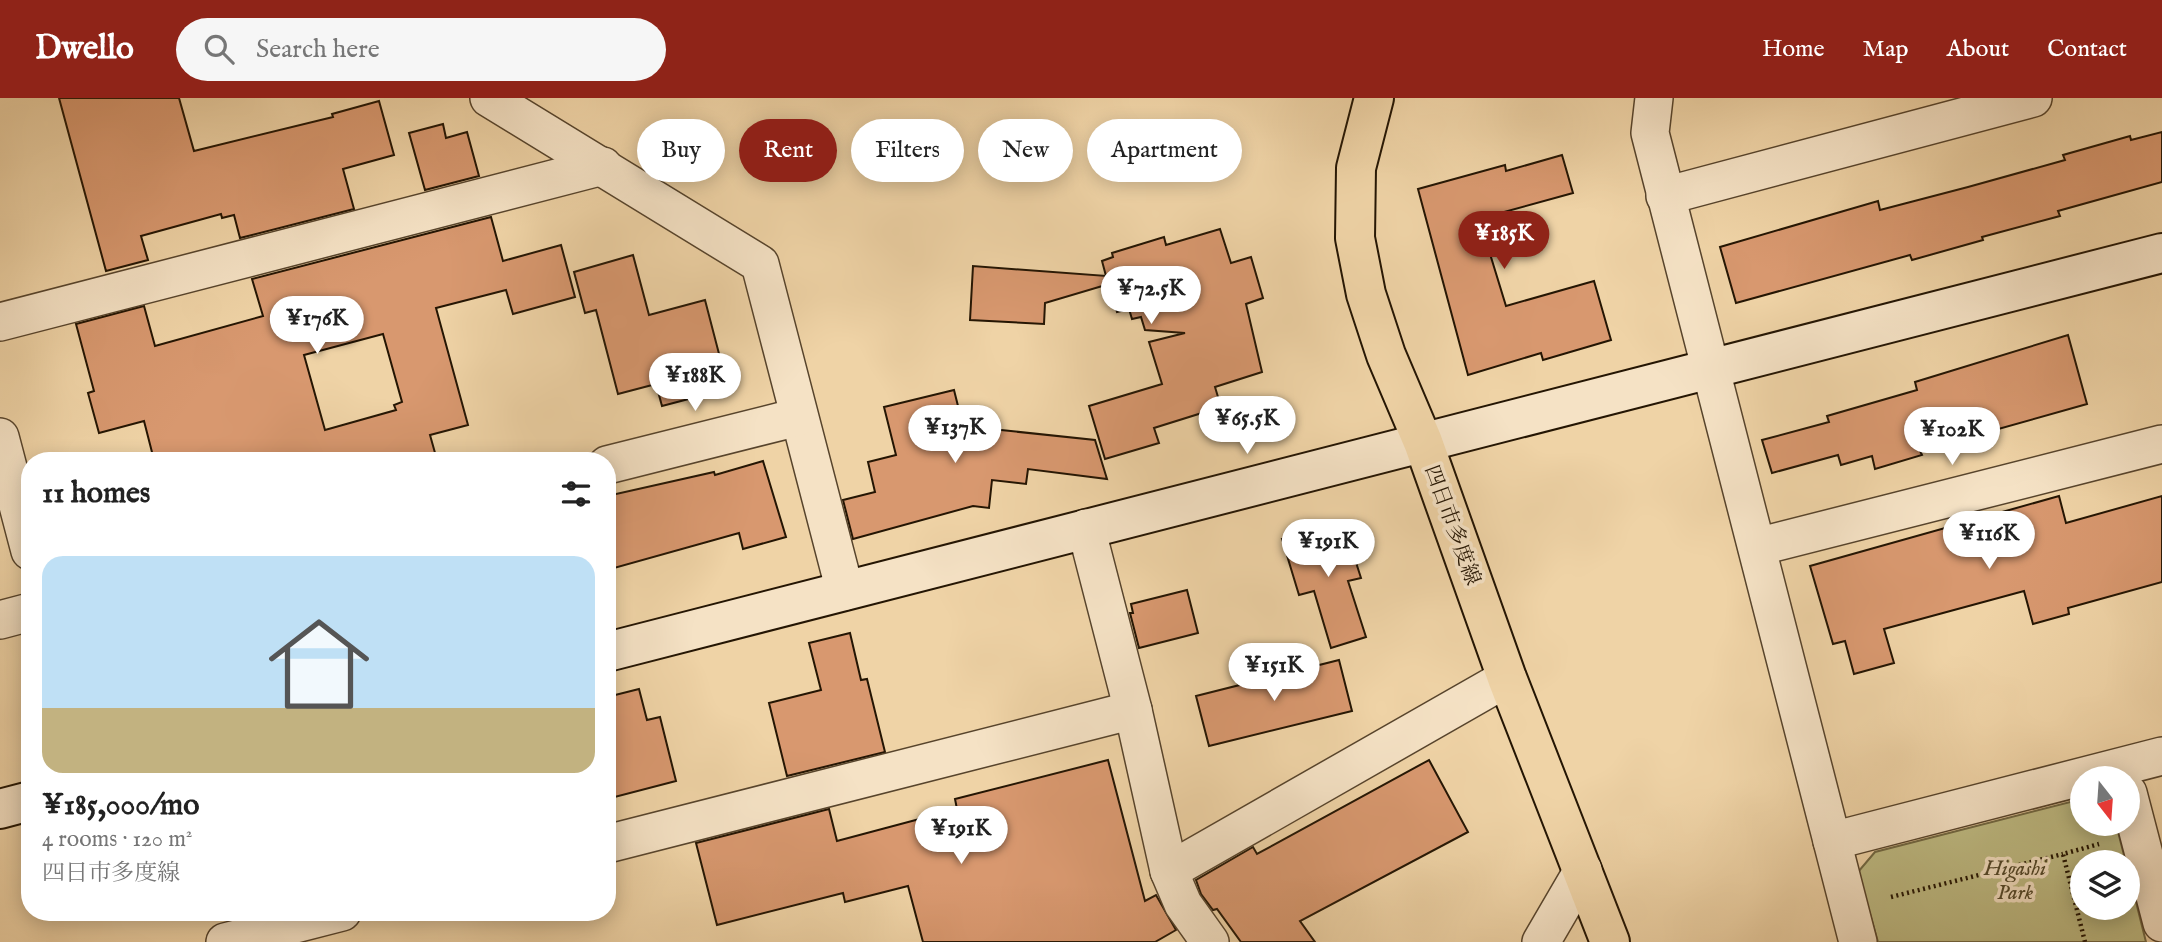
<!DOCTYPE html>
<meta charset="utf-8">
<style>
:root{--surface:#fff;--page:#f6f6f6;--text:#222;--muted:#767676;--line:#e0e0e0;--accent:#8f2418}
body{margin:0;font-family:"IM FELL English","Noto Serif JP",serif;background:var(--page);color:var(--text);height:100vh;display:flex;flex-direction:column;font-size:26px;white-space:nowrap}
*{box-sizing:border-box;margin:0}
p{font-size:23px;color:var(--muted)}
.icon{flex:none;width:38px;height:38px;fill:none;stroke:currentColor;stroke-width:2;stroke-linecap:round;stroke-linejoin:round}
.map{position:relative;flex:1;overflow:hidden}
.panel{position:absolute;left:21px;top:354px;width:595px;height:469px;display:flex;flex-direction:column;background:var(--surface);border-radius:28px;box-shadow:0 4px 18px #0003}
.panel>*{flex:none}
.top-card{position:absolute;left:637px;top:21px;width:665px;height:63px;display:flex;gap:14px}
.needle{width:46px;rotate:163deg}
.fabs{position:absolute;left:2070px;top:668px;display:grid;gap:14px}
.fabs a{display:grid;place-items:center;width:70px;height:70px;border-radius:50%;background:var(--surface);box-shadow:0 4px 18px #0003;font-size:35px}
.price{position:absolute;translate:-50% -60px;padding:0 16px;border-radius:24px;background:#fff;color:#222;font-size:23px;line-height:46px;filter:drop-shadow(0 2px 4px #0008)}
.price::after{content:'';position:absolute;left:50%;top:42px;width:21px;height:16px;margin-left:-10px;background:inherit;clip-path:polygon(0 0,100% 0,50% 100%)}
.price.on{background:var(--accent);color:#fff}
ul{padding:0;list-style:none}
li{display:grid;align-content:center;gap:14px;height:371px;padding:0 21px}
li+li{border-top:2px solid var(--line)}
li span{display:grid;place-items:center;height:217px;border-radius:21px;color:#555}
li>.icon{margin-inline-start:auto}
span .icon{width:126px;height:126px;fill:#fffc;stroke-width:1}
li b{font-size:30px}
h2{display:flex;justify-content:space-between;align-items:center;height:84px;padding:0 21px;font-size:30px}
.pill{padding:0 24px;border-radius:32px;background:var(--surface);box-shadow:0 4px 18px #0003;font-size:24px;line-height:63px}
.pill.on{background:var(--accent);color:#fff}
header{display:flex;align-items:center;gap:42px;box-sizing:border-box;height:98px;padding:0 35px;background:var(--accent);color:#fff}
header strong{font-size:33px}
nav{display:flex;gap:38px;margin-inline-start:auto;font-size:24px}
.search{width:490px;height:63px;background:var(--page);display:flex;align-items:center;gap:18px;box-sizing:border-box;padding:0 24px;border-radius:38px;color:var(--muted);font-size:26px}
.map>svg:first-child{display:block}
.green{fill:#bebb83;stroke:#716843;stroke-width:2}
.building{fill:#d8986f;stroke:#241503;stroke-width:2;fill-rule:evenodd}
.lines{fill:none;stroke-linecap:round;stroke-linejoin:round}
.street-casing{stroke:#57442c;stroke-width:40}
.secondary-casing{stroke:#241503;stroke-width:42}
.primary-casing{stroke:#241503;stroke-width:42}
.path{stroke:#241503;stroke-width:4.5;stroke-dasharray:2 3.5;stroke-linecap:butt}
.street{stroke:#f5e2c5;stroke-width:37}
.secondary{stroke:#f5e2c5;stroke-width:38}
.primary{stroke:#efd3a6;stroke-width:38}
.labels{text-anchor:middle;stroke-width:7;stroke-linejoin:round;paint-order:stroke}
.street-label{font-size:21px;fill:#241503;stroke:#f5e2c5}
.park-label{font-size:21px;font-style:italic;fill:#524729;stroke:#f5e2c5}
</style>
<header>
<strong>Dwello</strong>
<div class="search"><svg class="icon" aria-label="search" viewBox="0 0 24 24"><circle cx="10" cy="10" r="6"/><path d="M15 15l6 6"/></svg>Search here</div>
<nav><a>Home</a><a>Map</a><a>About</a><a>Contact</a></nav>
</header>
<div class="map">
<svg width="2162" height="844" viewBox="0 0 2162 844">
<rect width="100%" height="100%" fill="#efd3a6"/>
<filter id="stains"><feTurbulence type="fractalNoise" baseFrequency=".00286" numOctaves="4"/><feColorMatrix values="0 0 0 0 .2 0 0 0 0 .09 0 0 0 0 .02 0 0 0 .5 -.17"/></filter>
<radialGradient id="worn" r=".72"><stop offset=".6" stop-color="#630" stop-opacity="0"/><stop offset="1" stop-color="#630" stop-opacity=".3"/></radialGradient>
<path class="green" d="M2082,701V726H2116L2126,765H2082V810H2128V772L2146,844H1878L1858,774L1875,754Z"/>
<g class="building">
<path d="M59,0H179L194,53L333,19L332,16L379,3L394,57L343,71L354,111L240,140L234,117L222,120L221,116L141,138L148,162L106,173Z"/>
<path d="M443,26L446,40L467,34L479,78L425,92L409,35Z"/>
<path d="M2162,34V84L2058,113L2060,118L1982,139L1983,142L1912,162L1910,157L1736,205L1720,149L1878,103L1880,112L1968,89L2065,62L2063,57L2130,38L2131,42Z"/>
<path d="M1562,57L1573,95L1482,120L1483,133L1506,208L1594,183L1611,242L1543,262L1541,255L1468,277L1418,91L1505,67L1506,73Z"/>
<path d="M491,119L503,163L561,147L575,199L513,216L506,192L436,210L468,327L430,337L437,362H154L144,323L99,335L88,295L94,293L76,226L144,208L155,248L263,218L252,181ZM383,236L402,304L394,307L396,312L325,332L304,257Z"/>
<path d="M1220,131L1231,165L1251,159L1263,200L1246,206L1262,274L1215,289L1221,309L1154,330L1159,345L1105,361L1089,308L1162,286L1149,244L1185,235L1145,232L1141,219L1132,221L1129,211L1117,214L1109,186L1045,205L1044,226L970,222L973,168L1106,178L1102,163L1113,159L1112,155L1164,139L1166,147Z"/>
<path d="M633,157L649,217L705,202L724,275L715,278L719,293L662,308L656,286L618,296L596,212L585,215L574,174Z"/>
<path d="M2068,237L2087,306L1920,353L1922,357L1875,371L1872,358L1841,367L1838,357L1772,375L1762,342L1829,324L1827,318L1917,292L1915,284Z"/>
<path d="M954,292L963,328L1095,342L1107,381L1028,371L1026,386L992,382L989,410L973,408L853,441L843,402L875,394L868,364L896,357L884,309Z"/>
<path d="M763,363L786,439L743,451L739,435L607,472V398L714,374L715,377Z"/>
<path d="M2059,398L2066,425L2162,398V484L2068,510L2069,516L2033,526L2024,493L1884,531L1894,565L1854,576L1845,543L1833,546L1810,468Z"/>
<path d="M1343,424L1361,480L1348,483L1366,539L1331,550L1314,493L1299,497L1282,441Z"/>
<path d="M1187,492L1198,535L1139,550L1130,515H1133L1131,506Z"/>
<path d="M850,535L861,582L867,581L885,654L787,678L769,605L821,592L809,545Z"/>
<path d="M1339,562L1352,613L1209,648L1196,598Z"/>
<path d="M639,591L647,622L660,619L676,683L607,701V599Z"/>
<path d="M1108,662L1145,803L1156,797L1176,832L1155,844H923L908,788L845,804L843,795L717,827L696,745L829,711L837,743L957,711L955,701Z"/>
<path d="M1429,662L1468,734L1300,823L1315,844H1241L1217,811L1213,812L1201,796L1196,782L1253,749L1257,756Z"/>
</g>
<g class="lines">
<g class="street-casing">
<g id="street">
<path d="M489,0L760,166L845,493"/>
<path d="M1654,0L1650,35L1858,844"/>
<path d="M1665,98L2033,0"/>
<path d="M0,224L603,68"/>
<path d="M0,339L30,453"/>
<path d="M607,367L798,319"/>
<path d="M1086,430L1133,612L1169,773L1183,806L1210,844"/>
<path d="M1757,449L2162,346"/>
<path d="M0,522L30,514"/>
<path d="M2128,695L2162,825"/>
<path d="M1832,743L2162,658"/>
<path d="M607,746L1133,612"/>
<path d="M1169,773L1507,580"/>
<path d="M225,844L342,814"/>
<path d="M1541,844L1583,772"/>
</g>
</g>
<g class="secondary-casing">
<g id="secondary">
<path d="M607,554L2162,155"/>
<path d="M0,711L30,703"/>
</g>
</g>
<g class="primary-casing">
<path id="primary" d="M1374,0L1356,70L1355,140L1366,196L1386,257L1423,344L1507,580L1610,844"/>
</g>
<g class="path">
<path d="M1891,799L2063,756"/>
<path d="M2085,844L2063,756L2099,746"/>
</g>
<use href="#street" class="street"/>
<use href="#secondary" class="secondary"/>
<use href="#primary" class="primary"/>
</g>
<g class="labels">
<g class="street-label">
<text transform="translate(1453 427) rotate(70)" y="7">四日市多度線</text>
</g>
<g class="park-label">
<text x="2015" y="777">Higashi<tspan x="2015" dy="24">Park</tspan></text>
</g>
</g>
<rect width="100%" height="100%" filter="url(#stains)"/>
<rect width="100%" height="100%" fill="url(#worn)"/>
</svg>
<div class="fabs">
<a><svg class="needle" viewBox="-14 -14 28 28"><path d="M0-13l5 13h-10z" fill="#e53935"/><path d="M0 13l5-13h-10z" fill="#767676"/></svg></a>
<a><svg class="icon" aria-label="layers" viewBox="0 0 24 24"><path d="M12 4l9 5-9 5-9-5zM3 14l9 5 9-5"/></svg></a>
</div>
<b class="price on" style="left:1504px;top:173px">¥185K</b>
<b class="price" style="left:1151px;top:228px">¥72.5K</b>
<b class="price" style="left:317px;top:258px">¥176K</b>
<b class="price" style="left:695px;top:315px">¥188K</b>
<b class="price" style="left:1247px;top:358px">¥65.5K</b>
<b class="price" style="left:955px;top:367px">¥137K</b>
<b class="price" style="left:1952px;top:369px">¥102K</b>
<b class="price" style="left:1989px;top:473px">¥116K</b>
<b class="price" style="left:1328px;top:481px">¥191K</b>
<b class="price" style="left:1274px;top:605px">¥151K</b>
<b class="price" style="left:961px;top:768px">¥191K</b>
<div class="top-card">
<a class="pill">Buy</a>
<a class="pill on">Rent</a>
<a class="pill">Filters</a>
<a class="pill">New</a>
<a class="pill">Apartment</a>
</div>
<section class="panel">
<h2>11 homes<svg class="icon" aria-label="filters" viewBox="0 0 24 24"><path d="M4 7h16M4 17h16"/><circle cx="9" cy="7" r="2"/><circle cx="15" cy="17" r="2"/></svg></h2>
<ul>
<li><span style="background:linear-gradient(#bfe0f5 70%,#c2b280 0)"><svg class="icon" aria-label="home" viewBox="0 0 24 24"><path d="M3 11l9-7 9 7M6 9v11h12V9"/></svg></span><div><b>¥185,000/mo</b><p>4 rooms · 120 m²</p><p>四日市多度線</p></div></li>
</ul>
</section>
</div>
